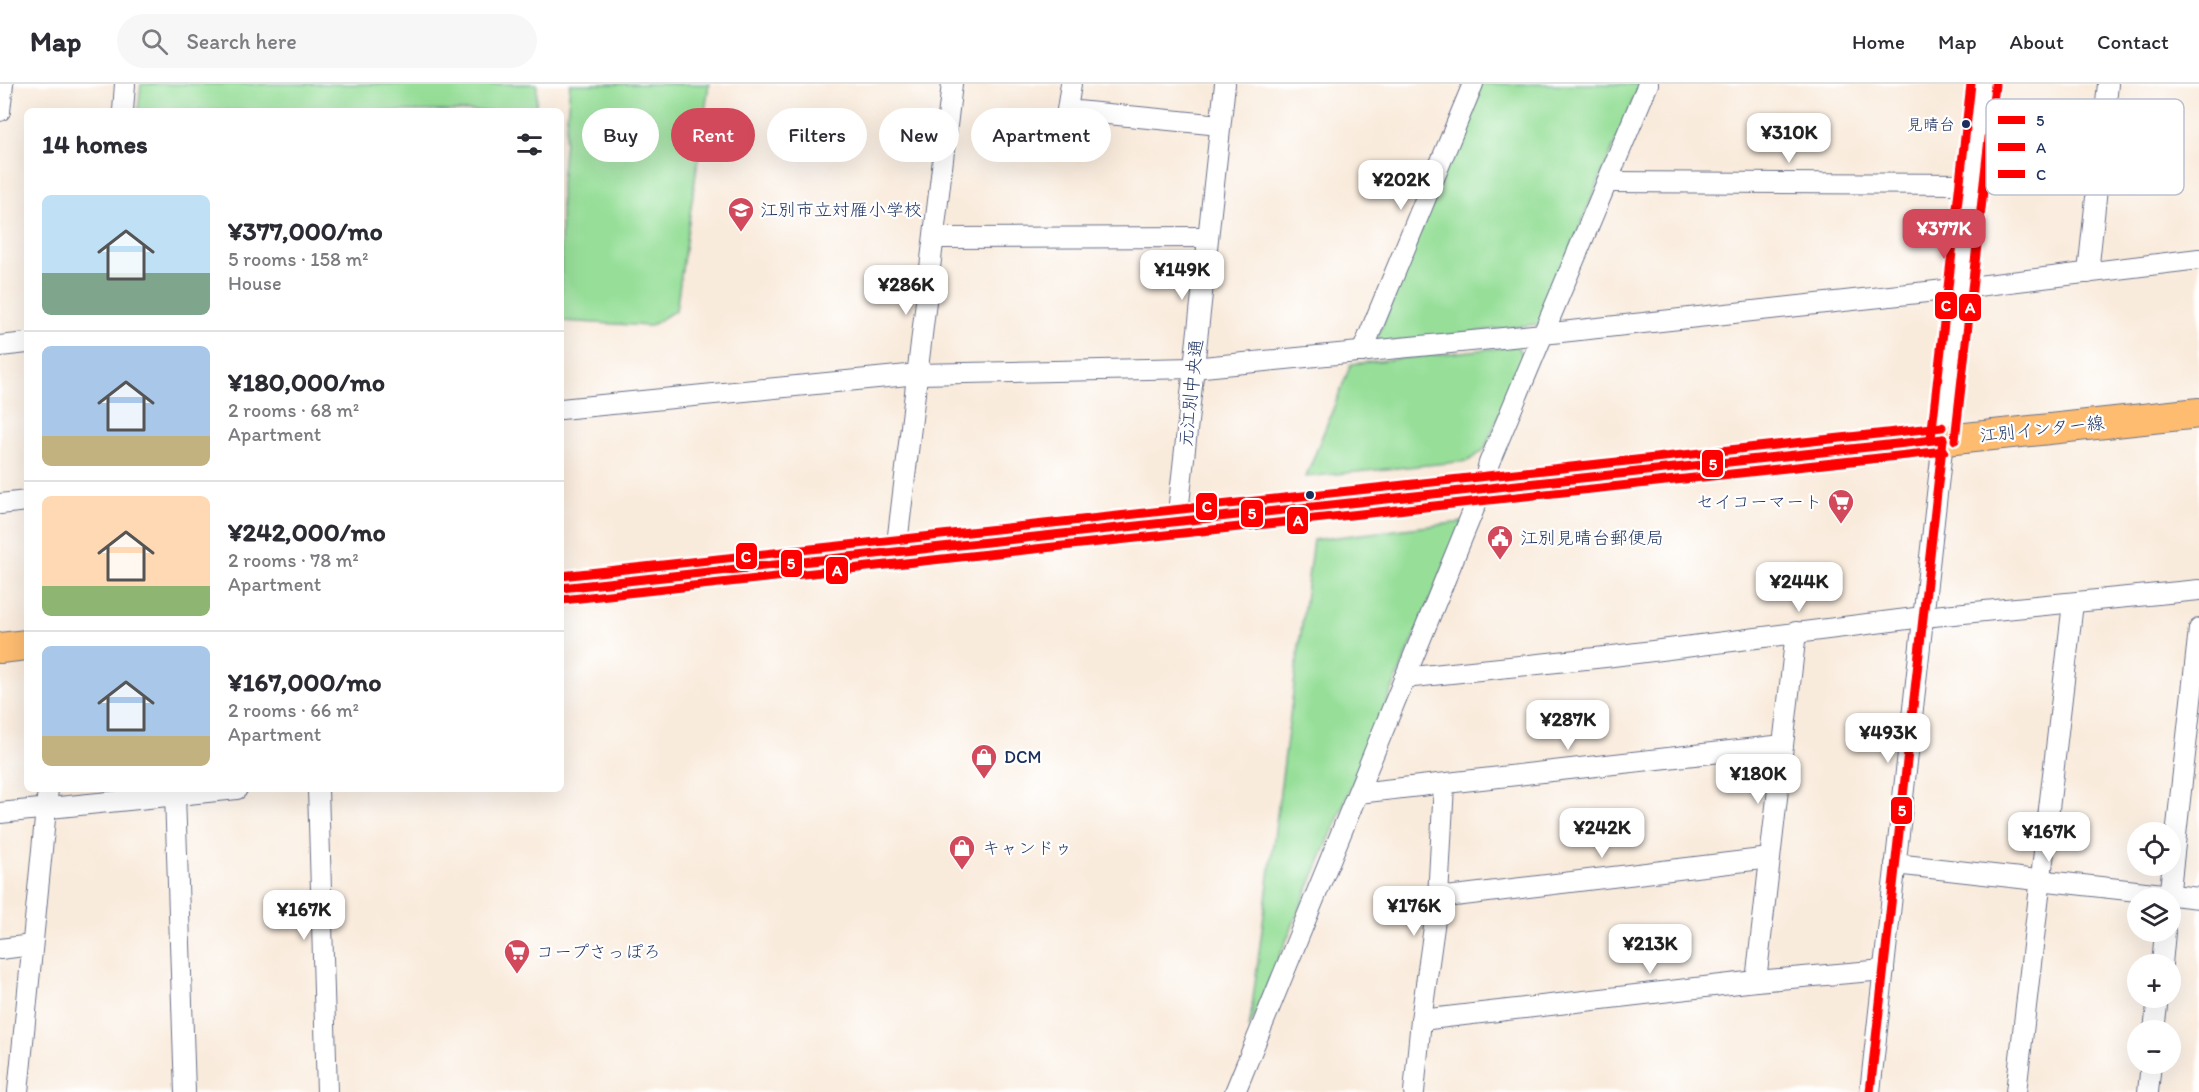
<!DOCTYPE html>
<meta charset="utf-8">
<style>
:root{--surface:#fff;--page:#f7f7f7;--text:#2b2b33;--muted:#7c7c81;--line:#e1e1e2;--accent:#d1495b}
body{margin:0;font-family:Itim,"Klee One",sans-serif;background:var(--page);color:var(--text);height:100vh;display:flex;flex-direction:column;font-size:22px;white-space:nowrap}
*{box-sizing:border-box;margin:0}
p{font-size:20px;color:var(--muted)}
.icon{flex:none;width:33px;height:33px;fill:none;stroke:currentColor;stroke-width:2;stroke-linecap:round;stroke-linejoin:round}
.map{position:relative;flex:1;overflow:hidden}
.details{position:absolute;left:24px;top:24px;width:540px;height:684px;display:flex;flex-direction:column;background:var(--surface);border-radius:9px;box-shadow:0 6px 24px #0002}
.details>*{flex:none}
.banner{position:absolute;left:582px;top:24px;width:570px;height:54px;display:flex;gap:12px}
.controls{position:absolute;left:2127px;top:738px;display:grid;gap:12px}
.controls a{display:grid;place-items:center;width:54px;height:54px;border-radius:50%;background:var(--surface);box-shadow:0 6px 24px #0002;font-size:30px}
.price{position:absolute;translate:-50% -51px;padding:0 14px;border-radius:12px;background:#fff;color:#222;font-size:20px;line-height:39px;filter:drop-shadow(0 2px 3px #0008)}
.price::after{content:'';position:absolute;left:50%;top:36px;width:18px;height:14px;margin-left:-9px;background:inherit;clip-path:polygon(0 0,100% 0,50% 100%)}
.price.on{background:var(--accent);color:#fff}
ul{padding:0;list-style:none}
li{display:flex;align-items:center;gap:18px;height:150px;padding:0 18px}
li+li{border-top:2px solid var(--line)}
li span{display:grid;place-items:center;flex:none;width:168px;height:120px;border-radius:9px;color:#555}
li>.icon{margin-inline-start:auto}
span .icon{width:72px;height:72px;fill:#fffc;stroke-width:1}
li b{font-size:26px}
h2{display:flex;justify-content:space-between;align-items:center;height:72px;padding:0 18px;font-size:26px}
.chip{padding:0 21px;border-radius:27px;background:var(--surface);box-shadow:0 6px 24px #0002;font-size:21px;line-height:54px}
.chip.on{background:var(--accent);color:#fff}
header{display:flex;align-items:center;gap:36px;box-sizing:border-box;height:84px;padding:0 30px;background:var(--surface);border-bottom:2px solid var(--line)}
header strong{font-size:28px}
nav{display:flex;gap:33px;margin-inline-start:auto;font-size:21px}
.search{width:420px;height:54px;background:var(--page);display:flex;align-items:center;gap:15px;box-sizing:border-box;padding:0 21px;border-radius:33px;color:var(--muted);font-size:22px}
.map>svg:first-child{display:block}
.green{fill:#97df99;stroke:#59877c;stroke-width:1.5}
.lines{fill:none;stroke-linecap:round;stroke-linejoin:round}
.minor-casing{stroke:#69718a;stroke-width:22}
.primary-casing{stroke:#69718a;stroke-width:32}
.minor{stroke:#fff;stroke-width:20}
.primary{stroke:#fdbc6f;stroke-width:30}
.bus-1-casing{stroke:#fff;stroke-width:14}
.bus-2-casing{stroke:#fff;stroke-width:14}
.bus-3-casing{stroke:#fff;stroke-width:14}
.bus-1{stroke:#f00;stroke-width:9}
.bus-2{stroke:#f00;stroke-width:9}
.bus-3{stroke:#f00;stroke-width:9}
.bus-dot{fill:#1b2f5e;stroke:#fff;stroke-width:2}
.labels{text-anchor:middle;stroke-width:4.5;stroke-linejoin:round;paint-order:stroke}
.bus-label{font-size:16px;fill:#1b2f5e;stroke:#fff;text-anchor:end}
.poi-label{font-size:18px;fill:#1b2f5e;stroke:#fff;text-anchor:start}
.street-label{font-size:18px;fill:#1b2f5e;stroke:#fff}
.key{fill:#fff;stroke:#bbc1cf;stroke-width:1.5}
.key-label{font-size:16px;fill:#1b2f5e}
.line-badge{stroke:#fff;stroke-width:2}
.badge-label{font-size:16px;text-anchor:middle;font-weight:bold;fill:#fff}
</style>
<header>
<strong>Map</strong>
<div class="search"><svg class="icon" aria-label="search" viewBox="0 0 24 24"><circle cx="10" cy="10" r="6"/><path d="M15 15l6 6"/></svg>Search here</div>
<nav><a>Home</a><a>Map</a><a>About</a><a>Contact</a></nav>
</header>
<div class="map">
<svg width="2199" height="1008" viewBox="0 0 2199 1008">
<rect width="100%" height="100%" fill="#fff"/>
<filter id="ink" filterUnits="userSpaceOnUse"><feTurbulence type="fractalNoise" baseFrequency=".0167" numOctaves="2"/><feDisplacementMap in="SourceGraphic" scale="12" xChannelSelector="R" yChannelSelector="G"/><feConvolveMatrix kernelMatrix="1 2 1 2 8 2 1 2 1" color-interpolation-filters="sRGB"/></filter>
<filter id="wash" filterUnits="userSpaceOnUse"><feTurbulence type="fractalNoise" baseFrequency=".008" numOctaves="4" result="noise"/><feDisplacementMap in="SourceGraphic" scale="24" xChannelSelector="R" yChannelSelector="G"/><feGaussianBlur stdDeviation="1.35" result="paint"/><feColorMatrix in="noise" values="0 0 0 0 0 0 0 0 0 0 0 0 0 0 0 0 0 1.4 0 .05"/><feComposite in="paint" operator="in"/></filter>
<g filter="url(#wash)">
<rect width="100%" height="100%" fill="#f9ebdc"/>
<g class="green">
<path d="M141,0H537L536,27H138Z"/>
<path d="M570,0H709L676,226L650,242L561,237V99Z"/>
<path d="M1480,0H1640L1539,240L1384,259L1377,254Z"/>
<path d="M1517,262L1524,274L1484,366L1468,377L1306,393L1351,280Z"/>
<path d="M1463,438L1249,945L1313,456Z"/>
</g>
</g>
<g filter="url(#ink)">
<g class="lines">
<g class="minor-casing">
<g id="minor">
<path d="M1071,0L1067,26L1220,41"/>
<path d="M0,27L3,0"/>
<path d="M123,27L125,0"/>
<path d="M1607,98L1972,100"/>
<path d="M934,154L1208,153"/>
<path d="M2088,189L2108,0"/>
<path d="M0,262L27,259"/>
<path d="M1362,268L1473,0"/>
<path d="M561,325L918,290L1193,284L1543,250L1945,206L2199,175"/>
<path d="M0,420L27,417"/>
<path d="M1177,438L1225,0"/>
<path d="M896,468L952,0"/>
<path d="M1404,594L1605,573L1923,533L2199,506"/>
<path d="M318,705L327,1008"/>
<path d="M1358,709L1783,661"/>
<path d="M175,711L185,1008"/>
<path d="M0,729L237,705"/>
<path d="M1895,780L2199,814"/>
<path d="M1438,814L1770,774"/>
<path d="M2169,814L2199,545"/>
<path d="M0,865L32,861"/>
<path d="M2162,880L2165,848"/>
<path d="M1756,897L1796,548"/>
<path d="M1421,936L1756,897L1884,886"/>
<path d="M2154,946L2158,914"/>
<path d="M18,1008L48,705"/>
<path d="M1235,1008L1471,432L1482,405L1489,379L1648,0"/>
<path d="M1414,1008L1421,936L1438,814L1444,700"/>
<path d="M1870,1008L1983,0"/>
<path d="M2016,1008L2073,519"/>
<path d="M2148,1008L2151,980"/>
</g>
</g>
<g class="primary-casing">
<g id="primary">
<path d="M561,504L2199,329"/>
<path d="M0,564L27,561"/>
</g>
</g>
<use href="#minor" class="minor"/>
<use href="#primary" class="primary"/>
<g class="bus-1-casing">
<g id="bus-1">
<path d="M561,504L1943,355"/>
<path d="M1870,1008L1943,355"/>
</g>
</g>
<g class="bus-2-casing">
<g id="bus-2">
<path d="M1955,356L1995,1"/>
<path d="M562,516L1944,367"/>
</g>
</g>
<g class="bus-3-casing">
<g id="bus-3">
<path d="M1931,354L1971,0"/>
<path d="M561,492L1942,343"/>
</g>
</g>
<use href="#bus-1" class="bus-1"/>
<use href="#bus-2" class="bus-2"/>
<use href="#bus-3" class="bus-3"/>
</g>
</g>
<defs>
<g id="school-pin" transform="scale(1.35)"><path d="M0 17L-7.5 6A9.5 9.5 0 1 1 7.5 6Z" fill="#d1495b" stroke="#fff"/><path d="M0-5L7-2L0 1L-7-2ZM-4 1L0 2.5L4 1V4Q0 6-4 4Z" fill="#fff"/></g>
<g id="supermarket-pin" transform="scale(1.35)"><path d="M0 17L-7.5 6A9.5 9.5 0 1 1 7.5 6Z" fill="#d1495b" stroke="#fff"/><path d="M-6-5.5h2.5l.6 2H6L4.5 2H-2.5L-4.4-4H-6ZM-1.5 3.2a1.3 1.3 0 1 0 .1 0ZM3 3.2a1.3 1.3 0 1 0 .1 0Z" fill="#fff"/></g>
<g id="civic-pin" transform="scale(1.35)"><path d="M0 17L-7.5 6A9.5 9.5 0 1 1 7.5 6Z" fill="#d1495b" stroke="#fff"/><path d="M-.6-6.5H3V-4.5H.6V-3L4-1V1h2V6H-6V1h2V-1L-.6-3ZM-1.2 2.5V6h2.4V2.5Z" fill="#fff"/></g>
<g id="shop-pin" transform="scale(1.35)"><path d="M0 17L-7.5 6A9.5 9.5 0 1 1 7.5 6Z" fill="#d1495b" stroke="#fff"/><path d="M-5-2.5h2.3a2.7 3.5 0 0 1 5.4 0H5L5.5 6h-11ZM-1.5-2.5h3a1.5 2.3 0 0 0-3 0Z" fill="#fff"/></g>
</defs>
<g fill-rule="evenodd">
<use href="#school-pin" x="741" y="126"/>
<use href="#supermarket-pin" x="1841" y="418"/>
<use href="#civic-pin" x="1500" y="454"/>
<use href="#shop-pin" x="984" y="673"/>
<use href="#shop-pin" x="962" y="764"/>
<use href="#supermarket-pin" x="517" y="868"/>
</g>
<g class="bus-dot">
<circle cx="1966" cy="40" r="5"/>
<circle cx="1310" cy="411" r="5"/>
</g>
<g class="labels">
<g class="bus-label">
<text x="1955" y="46">見晴台</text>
</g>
<g class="poi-label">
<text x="760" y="132">江別市立対雁小学校</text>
<text x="1822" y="424" text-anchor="end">セイコーマート</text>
<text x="1520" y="460">江別見晴台郵便局</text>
<text x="1004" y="679">DCM</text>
<text x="982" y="770">キャンドゥ</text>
<text x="536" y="874">コープさっぽろ</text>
</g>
<g class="street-label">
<text transform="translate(1191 309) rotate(-84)" y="6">元江別中央通</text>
<text transform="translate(2042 345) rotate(-6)" y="6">江別インター線</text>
</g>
</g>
<rect x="1986" y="15" width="198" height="96" rx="9" class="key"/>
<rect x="1998" y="32" width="27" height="8" fill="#f00"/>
<rect x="1998" y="59" width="27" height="8" fill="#f00"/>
<rect x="1998" y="86" width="27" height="8" fill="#f00"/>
<g class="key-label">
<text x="2036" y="42">5</text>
<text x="2036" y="69">A</text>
<text x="2036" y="96">C</text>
</g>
<g class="line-badge">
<rect x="1934" y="207" width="24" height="29" rx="6" fill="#f00"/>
<rect x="1958" y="209" width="24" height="29" rx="6" fill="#f00"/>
<rect x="1701" y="365" width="23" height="29" rx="6" fill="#f00"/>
<rect x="1195" y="408" width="23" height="29" rx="6" fill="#f00"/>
<rect x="1240" y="415" width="24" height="29" rx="6" fill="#f00"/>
<rect x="1286" y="422" width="23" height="29" rx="6" fill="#f00"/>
<rect x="735" y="458" width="23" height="28" rx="6" fill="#f00"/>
<rect x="780" y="465" width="23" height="29" rx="6" fill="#f00"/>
<rect x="825" y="472" width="24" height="29" rx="6" fill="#f00"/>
<rect x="1890" y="712" width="23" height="29" rx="6" fill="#f00"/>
</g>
<g class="badge-label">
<text x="1946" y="227">C</text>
<text x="1970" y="229">A</text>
<text x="1713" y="386">5</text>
<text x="1207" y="428">C</text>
<text x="1252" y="435">5</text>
<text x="1298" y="442">A</text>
<text x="746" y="478">C</text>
<text x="791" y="485">5</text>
<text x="837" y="492">A</text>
<text x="1902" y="732">5</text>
</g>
</svg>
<div class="controls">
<a><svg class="icon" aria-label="locate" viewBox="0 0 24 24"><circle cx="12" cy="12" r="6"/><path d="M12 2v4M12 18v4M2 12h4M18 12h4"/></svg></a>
<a><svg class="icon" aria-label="layers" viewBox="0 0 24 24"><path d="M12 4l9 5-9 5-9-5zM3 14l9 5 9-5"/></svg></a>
<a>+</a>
<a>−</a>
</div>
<b class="price" style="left:1789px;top:80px">¥310K</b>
<b class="price" style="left:1401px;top:127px">¥202K</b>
<b class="price on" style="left:1944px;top:176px">¥377K</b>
<b class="price" style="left:1182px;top:217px">¥149K</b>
<b class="price" style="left:906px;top:232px">¥286K</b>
<b class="price" style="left:1799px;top:529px">¥244K</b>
<b class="price" style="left:1568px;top:667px">¥287K</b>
<b class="price" style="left:1888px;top:680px">¥493K</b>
<b class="price" style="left:1758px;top:721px">¥180K</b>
<b class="price" style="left:1602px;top:775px">¥242K</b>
<b class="price" style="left:2049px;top:779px">¥167K</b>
<b class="price" style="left:1414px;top:853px">¥176K</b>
<b class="price" style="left:304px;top:857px">¥167K</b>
<b class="price" style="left:1650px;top:891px">¥213K</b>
<div class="banner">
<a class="chip">Buy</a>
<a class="chip on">Rent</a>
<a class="chip">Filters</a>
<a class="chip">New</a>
<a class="chip">Apartment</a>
</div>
<section class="details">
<h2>14 homes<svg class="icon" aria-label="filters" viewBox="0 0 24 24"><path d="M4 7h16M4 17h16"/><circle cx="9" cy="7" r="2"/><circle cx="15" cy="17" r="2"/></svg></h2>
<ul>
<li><span style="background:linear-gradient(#bfe0f5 65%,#7fa58c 0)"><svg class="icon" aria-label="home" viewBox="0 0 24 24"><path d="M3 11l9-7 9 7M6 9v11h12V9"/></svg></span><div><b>¥377,000/mo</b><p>5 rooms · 158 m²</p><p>House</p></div></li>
<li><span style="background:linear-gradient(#a9c7e8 75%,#c2b280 0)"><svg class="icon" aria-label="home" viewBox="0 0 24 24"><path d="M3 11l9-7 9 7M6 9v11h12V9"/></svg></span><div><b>¥180,000/mo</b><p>2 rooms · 68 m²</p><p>Apartment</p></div></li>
<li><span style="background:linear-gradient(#ffd9b3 75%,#8fb573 0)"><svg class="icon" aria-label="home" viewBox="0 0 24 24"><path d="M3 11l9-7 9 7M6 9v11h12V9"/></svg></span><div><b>¥242,000/mo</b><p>2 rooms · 78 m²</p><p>Apartment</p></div></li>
<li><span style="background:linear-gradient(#a9c7e8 75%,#c2b280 0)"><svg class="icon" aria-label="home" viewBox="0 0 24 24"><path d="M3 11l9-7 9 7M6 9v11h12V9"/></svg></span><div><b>¥167,000/mo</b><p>2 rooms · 66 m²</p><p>Apartment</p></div></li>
</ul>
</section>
</div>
